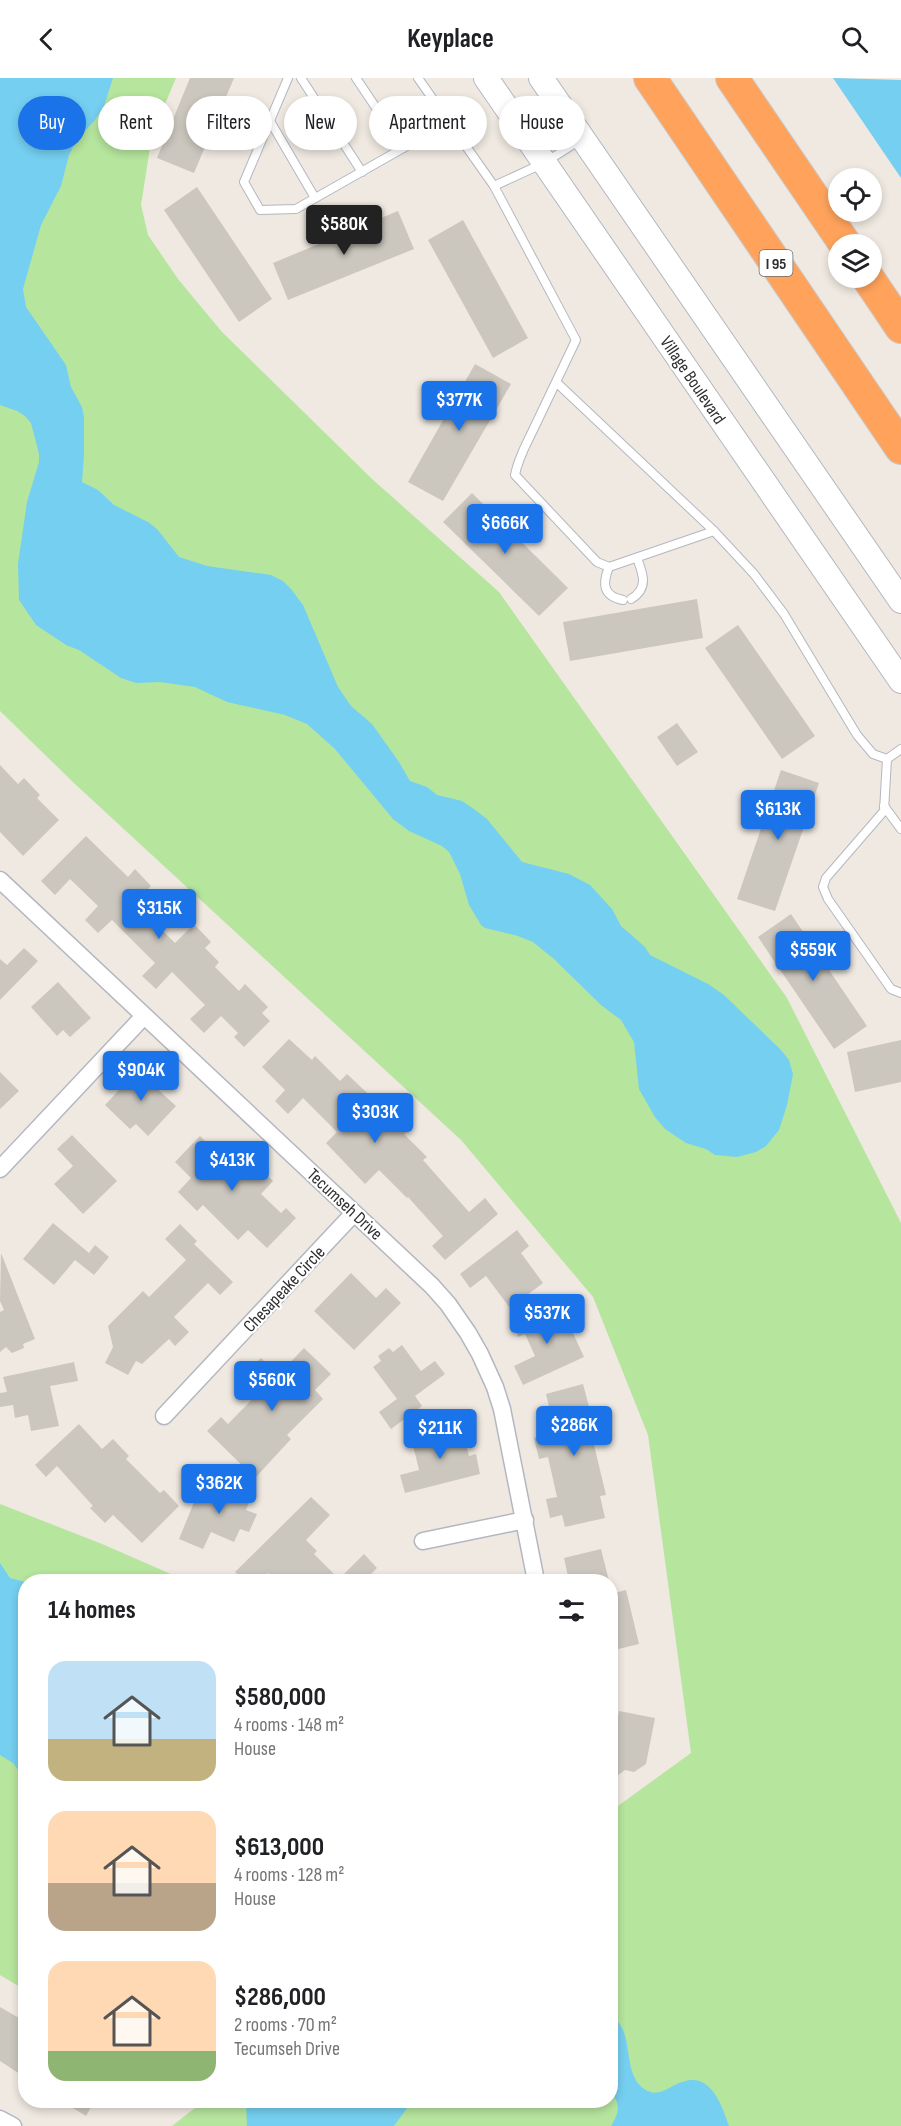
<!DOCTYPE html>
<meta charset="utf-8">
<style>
:root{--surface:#fff;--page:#f2f2f2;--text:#202124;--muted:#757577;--accent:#1a73e8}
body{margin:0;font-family:"Sofia Sans Condensed",sans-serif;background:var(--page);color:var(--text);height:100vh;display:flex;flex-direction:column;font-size:22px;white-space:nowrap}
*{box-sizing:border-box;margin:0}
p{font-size:20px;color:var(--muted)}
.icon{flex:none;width:33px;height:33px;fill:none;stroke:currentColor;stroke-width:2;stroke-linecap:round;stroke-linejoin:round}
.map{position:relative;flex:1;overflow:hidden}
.sheet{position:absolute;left:18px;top:1496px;width:600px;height:534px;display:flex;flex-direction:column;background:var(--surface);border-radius:24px;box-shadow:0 3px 9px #0003}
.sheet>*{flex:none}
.banner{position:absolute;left:18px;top:18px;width:600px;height:54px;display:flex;gap:12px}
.tools{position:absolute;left:828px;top:90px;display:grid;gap:12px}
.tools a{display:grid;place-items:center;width:54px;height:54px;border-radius:50%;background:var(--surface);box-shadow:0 3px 9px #0003;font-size:30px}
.price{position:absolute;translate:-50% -51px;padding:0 14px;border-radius:6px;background:var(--accent);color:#fff;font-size:20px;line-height:39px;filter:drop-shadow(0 2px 3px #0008)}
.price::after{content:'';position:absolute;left:50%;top:36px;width:18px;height:14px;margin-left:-9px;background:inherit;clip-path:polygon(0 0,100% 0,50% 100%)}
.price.current{background:#222;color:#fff}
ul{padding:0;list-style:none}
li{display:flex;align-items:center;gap:18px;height:150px;padding:0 30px}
li span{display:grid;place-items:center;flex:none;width:168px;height:120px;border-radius:18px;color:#555}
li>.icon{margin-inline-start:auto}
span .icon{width:72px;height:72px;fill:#fffc;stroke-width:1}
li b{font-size:26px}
h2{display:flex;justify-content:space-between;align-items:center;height:72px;padding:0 30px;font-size:26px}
.pill{padding:0 21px;border-radius:27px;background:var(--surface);box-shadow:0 3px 9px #0003;font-size:21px;line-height:54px}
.pill.current{background:var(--accent);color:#fff}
header{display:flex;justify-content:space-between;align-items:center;height:78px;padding:0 30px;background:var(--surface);font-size:27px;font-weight:700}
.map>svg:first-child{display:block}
.green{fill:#b6e59e}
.water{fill:#75cff0}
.building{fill:#cbc7bf}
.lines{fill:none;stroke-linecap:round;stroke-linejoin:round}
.lane-casing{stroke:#b4b7c1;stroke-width:10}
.street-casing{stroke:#b4b7c1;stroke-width:19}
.secondary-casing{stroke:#b4b7c1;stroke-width:26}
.highway-casing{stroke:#c9c9c9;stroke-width:34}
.lane{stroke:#fff;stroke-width:8}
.street{stroke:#fff;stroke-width:16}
.secondary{stroke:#fff;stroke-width:24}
.highway{stroke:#ffa35c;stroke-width:32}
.labels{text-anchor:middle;stroke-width:4.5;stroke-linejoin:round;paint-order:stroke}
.shield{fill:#fff;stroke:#6d6d6d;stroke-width:1.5}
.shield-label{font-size:16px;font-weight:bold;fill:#2e2e2e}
.street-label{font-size:18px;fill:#2e2e2e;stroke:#fff}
</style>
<header><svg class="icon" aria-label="back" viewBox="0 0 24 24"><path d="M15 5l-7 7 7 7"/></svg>Keyplace<svg class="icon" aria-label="search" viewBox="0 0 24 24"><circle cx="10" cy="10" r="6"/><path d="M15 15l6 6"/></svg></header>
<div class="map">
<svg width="901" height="2048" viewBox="0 0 901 2048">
<rect width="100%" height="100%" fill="#efe9e1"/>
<g class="green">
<path d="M0,0H176L152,57L141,127L148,157L178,201L222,254L371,400L499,514L787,920L901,1145V2048H172L205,2022H610L611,1733L691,1675L648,1357L593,1219L461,1062L75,706L0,633Z"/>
<path d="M0,1426L102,1466L187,1503H26L25,1912L0,1897Z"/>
</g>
<g class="water">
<path d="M0,0H113L104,28L95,42L76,63L69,77L61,108L41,147L23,211L26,229L66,287L71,309L82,329L84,339V377L82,404L98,412L114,427L148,444L157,451L179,479L207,488L271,497L283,503L291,511L303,527L338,609L351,628L372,646L399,684L410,703L427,709L437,717L462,723L471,729L487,741L522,784L569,796L590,807L612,831L621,848L645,869L650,877L708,906L724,917L781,972L789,982L793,996L787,1027L779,1052L766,1068L756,1074L737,1079L715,1077L706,1071L686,1065L665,1051L655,1039L639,1011L634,964L621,942L601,927L554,881L533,864L518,858L485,850L481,847L469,827L460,796L449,774L442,768L409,753L393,741L335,671L307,646L285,637L227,624L195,609L160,604L136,605L121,600L79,572L66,567L36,547L19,522L18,486L27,424L39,384V376L31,345L25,338L17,333L0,327Z"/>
<path d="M833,0L901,2V100Z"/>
<path d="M0,1485L10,1500L25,1504V1701L13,1685L0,1677Z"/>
<path d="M611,1932C614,1939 620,1945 623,1952C631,1971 626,1998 644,2011C660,2021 668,2008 682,2004C711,1993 722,2028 729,2048H611C619,2036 621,2025 611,2015Z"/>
<path d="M246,2022H413L394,2048H247Z"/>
</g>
<g class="building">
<path d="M190,0H234L194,95L157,80Z"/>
<path d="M197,109L272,221L239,244L164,132Z"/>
<path d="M398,133L414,171L288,222L273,185Z"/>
<path d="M463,142L528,260L493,280L428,162Z"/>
<path d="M475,286L511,306L443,423L408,404Z"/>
<path d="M472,415L568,510L539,538L443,444Z"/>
<path d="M697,521L703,560L570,583L563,544Z"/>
<path d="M738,547L815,658L782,681L705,570Z"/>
<path d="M677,645L698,674L677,688L657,659Z"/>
<path d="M0,687L18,706L24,700L40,717L37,720L59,742L23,778L0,754Z"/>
<path d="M781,692L819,705L775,833L737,821Z"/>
<path d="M86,758L128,799L135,791L151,808L143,816L148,821L140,830L175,865L194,846L211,864L205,870L219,884L215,889L239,913L245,906L268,929L262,935L270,943L244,969L234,959L238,955L221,938L204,955L190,941L205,927L172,894L156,911L142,898L155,885L112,842L98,855L85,842L98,828L70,801L55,817L41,803Z"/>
<path d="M791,836L867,948L834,971L758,859Z"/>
<path d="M24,870L38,883L0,922V881L7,887Z"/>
<path d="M58,904L91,940L70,959L63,952L57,958L31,929Z"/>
<path d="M289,961L312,982L315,978L340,1003L347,996L398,1044L407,1054L404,1056L427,1079L423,1082L469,1134L485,1120L498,1136L445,1182L432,1168L443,1158L408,1119L407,1120L379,1092L365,1106L326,1065L337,1054L303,1020L288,1036L275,1023L285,1012L262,989Z"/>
<path d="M901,962V1004L855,1014L847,974Z"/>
<path d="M144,985L159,999L152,1006L176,1028L148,1058L136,1046L130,1051L105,1027Z"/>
<path d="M0,994L19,1013L0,1031Z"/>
<path d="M72,1057L117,1103L83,1136L54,1106L73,1088L57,1071Z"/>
<path d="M200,1058L223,1081L236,1067L273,1103L261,1116L281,1135L286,1130L296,1140L267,1170L248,1152L238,1162L203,1127L197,1133L178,1114L191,1100L175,1084Z"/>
<path d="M53,1145L89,1175L95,1167L109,1179L94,1197L75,1182L54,1207L23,1181Z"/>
<path d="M180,1146L197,1163L194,1166L233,1204L220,1217L208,1205L174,1239L189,1254L175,1268L169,1261L142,1286L136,1283L128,1297L105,1285L113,1269L108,1248L143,1213L149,1219L186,1182L165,1161Z"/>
<path d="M517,1152L529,1168L521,1175L543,1205L510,1230L486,1198L470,1210L460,1196Z"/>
<path d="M1,1175L35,1261L23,1266L24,1270L12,1275L6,1269L0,1274V1234L4,1232L0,1223Z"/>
<path d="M351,1195L376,1220L386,1210L401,1225L354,1272L314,1233Z"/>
<path d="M560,1227L584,1279L523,1307L514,1288L535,1278L525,1256L518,1259L515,1247Z"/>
<path d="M402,1267L421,1293L435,1283L445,1296L415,1318L422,1328L391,1351L379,1334L397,1321L373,1289L381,1283L378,1278L389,1270L393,1274Z"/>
<path d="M304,1270L331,1296L315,1312L323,1321L287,1357L291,1361L255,1400L207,1353L221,1339L228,1346L263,1310L247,1294L261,1280L278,1297Z"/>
<path d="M74,1284L78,1303L50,1308L59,1348L31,1353L28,1337L15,1340L13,1327L0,1329V1315L7,1314L3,1299Z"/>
<path d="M583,1306L592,1340L603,1337L610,1362L594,1367L606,1417L600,1418L605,1440L565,1449L562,1437L550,1440L546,1421L557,1419L548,1379L539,1381L534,1360L555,1354L546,1316Z"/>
<path d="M79,1346L102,1371L113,1361L129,1378L126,1381L160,1415L164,1412L179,1428L142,1465L113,1437L105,1445L90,1430L93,1428L57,1388L46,1399L35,1387Z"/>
<path d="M461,1347L469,1378L476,1376L480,1396L405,1415L400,1397L419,1392L411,1359Z"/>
<path d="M223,1401L253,1413L246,1432L257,1436L249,1454L240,1451L234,1464L211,1454L203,1471L179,1461L197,1417L213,1424Z"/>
<path d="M311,1419L330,1437L306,1462L317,1473L314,1476L339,1501L364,1476L377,1490L364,1503H276L268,1495L259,1503H245L235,1494Z"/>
<path d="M601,1471L609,1503H569L564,1480Z"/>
<path d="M626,1512L639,1566L610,1573V1516Z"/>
<path d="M619,1633L655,1640L646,1686L634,1694L625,1692L610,1703V1658L615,1655Z"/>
<path d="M0,1929L26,1944V2000L0,1983Z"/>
<path d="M60,2022H95L86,2038Z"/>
</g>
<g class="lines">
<g class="lane-casing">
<g id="lane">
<path d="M288,0L244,104L260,132L296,131L449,44"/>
<path d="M301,0L362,94"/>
<path d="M356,0L403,70"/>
<path d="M418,0L494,108L544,85L580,62"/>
<path d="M270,43L315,120"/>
<path d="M494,108L576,262C562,291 548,321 534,350C527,365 518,380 515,397L597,484L609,489L714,453L556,304"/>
<path d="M714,453L754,496L784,536L857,657L873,676L887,681L901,671"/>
<path d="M609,489C602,506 603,518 623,522"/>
<path d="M631,521C649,510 643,496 637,480"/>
<path d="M887,681L884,733L826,800L823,809L828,821L891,911L901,915"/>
<path d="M884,728L901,751"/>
</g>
</g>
<g class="street-casing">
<g id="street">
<path d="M0,802L432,1208L448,1226L468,1255L480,1276L495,1309L502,1331L536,1503"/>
<path d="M0,1091L144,938"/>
<path d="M164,1338L354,1135"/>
<path d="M423,1463L525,1442"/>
<path d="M0,2041L13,2048"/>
</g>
</g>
<g class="secondary-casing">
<g id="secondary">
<path d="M486,0L901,603"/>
<path d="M541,0L901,523"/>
</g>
</g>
<g class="highway-casing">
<g id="highway">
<path d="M650,0L901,370"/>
<path d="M732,0L845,166"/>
<path d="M868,200L901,249"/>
</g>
</g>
<use href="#lane" class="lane"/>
<use href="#street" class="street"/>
<use href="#secondary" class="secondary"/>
<use href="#highway" class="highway"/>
</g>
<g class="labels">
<rect class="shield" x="759.5" y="172" width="33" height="26" rx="4.5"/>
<g class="shield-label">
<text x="776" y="191">I 95</text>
</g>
<g class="street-label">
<text transform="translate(693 302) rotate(56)" y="6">Village Boulevard</text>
<text transform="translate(345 1126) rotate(43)" y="6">Tecumseh Drive</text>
<text transform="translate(284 1211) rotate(-47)" y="6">Chesapeake Circle</text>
</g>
</g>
</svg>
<div class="tools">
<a><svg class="icon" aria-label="locate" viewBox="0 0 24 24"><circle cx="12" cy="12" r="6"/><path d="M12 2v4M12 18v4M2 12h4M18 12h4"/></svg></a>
<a><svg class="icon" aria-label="layers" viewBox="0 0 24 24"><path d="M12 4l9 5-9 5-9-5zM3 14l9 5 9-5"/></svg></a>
</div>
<b class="price current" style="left:344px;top:178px">$580K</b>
<b class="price" style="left:459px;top:354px">$377K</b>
<b class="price" style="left:505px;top:477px">$666K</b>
<b class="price" style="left:778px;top:763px">$613K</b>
<b class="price" style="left:159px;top:862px">$315K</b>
<b class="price" style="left:813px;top:904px">$559K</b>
<b class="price" style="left:141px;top:1024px">$904K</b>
<b class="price" style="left:375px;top:1066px">$303K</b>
<b class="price" style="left:232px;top:1114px">$413K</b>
<b class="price" style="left:547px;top:1267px">$537K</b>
<b class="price" style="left:272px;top:1334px">$560K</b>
<b class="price" style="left:574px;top:1379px">$286K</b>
<b class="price" style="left:440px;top:1382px">$211K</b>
<b class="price" style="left:219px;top:1437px">$362K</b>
<div class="banner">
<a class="pill current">Buy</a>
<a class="pill">Rent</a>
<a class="pill">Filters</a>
<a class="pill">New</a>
<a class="pill">Apartment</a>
<a class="pill">House</a>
</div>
<section class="sheet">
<h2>14 homes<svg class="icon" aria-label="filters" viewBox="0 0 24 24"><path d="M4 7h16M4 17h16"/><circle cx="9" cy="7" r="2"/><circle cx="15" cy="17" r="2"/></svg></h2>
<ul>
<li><span style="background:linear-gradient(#bfe0f5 65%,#c2b280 0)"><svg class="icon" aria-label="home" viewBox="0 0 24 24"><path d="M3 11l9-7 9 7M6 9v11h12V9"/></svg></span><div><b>$580,000</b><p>4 rooms · 148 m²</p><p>House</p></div></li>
<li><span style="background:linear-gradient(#ffd9b3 60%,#b9a48a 0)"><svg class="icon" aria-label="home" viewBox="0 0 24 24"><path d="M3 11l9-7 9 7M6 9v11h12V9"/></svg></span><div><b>$613,000</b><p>4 rooms · 128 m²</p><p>House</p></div></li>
<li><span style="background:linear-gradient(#ffd9b3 75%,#8fb573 0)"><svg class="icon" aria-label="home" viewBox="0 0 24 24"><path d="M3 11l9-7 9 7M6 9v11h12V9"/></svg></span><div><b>$286,000</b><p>2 rooms · 70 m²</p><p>Tecumseh Drive</p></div></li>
</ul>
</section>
</div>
